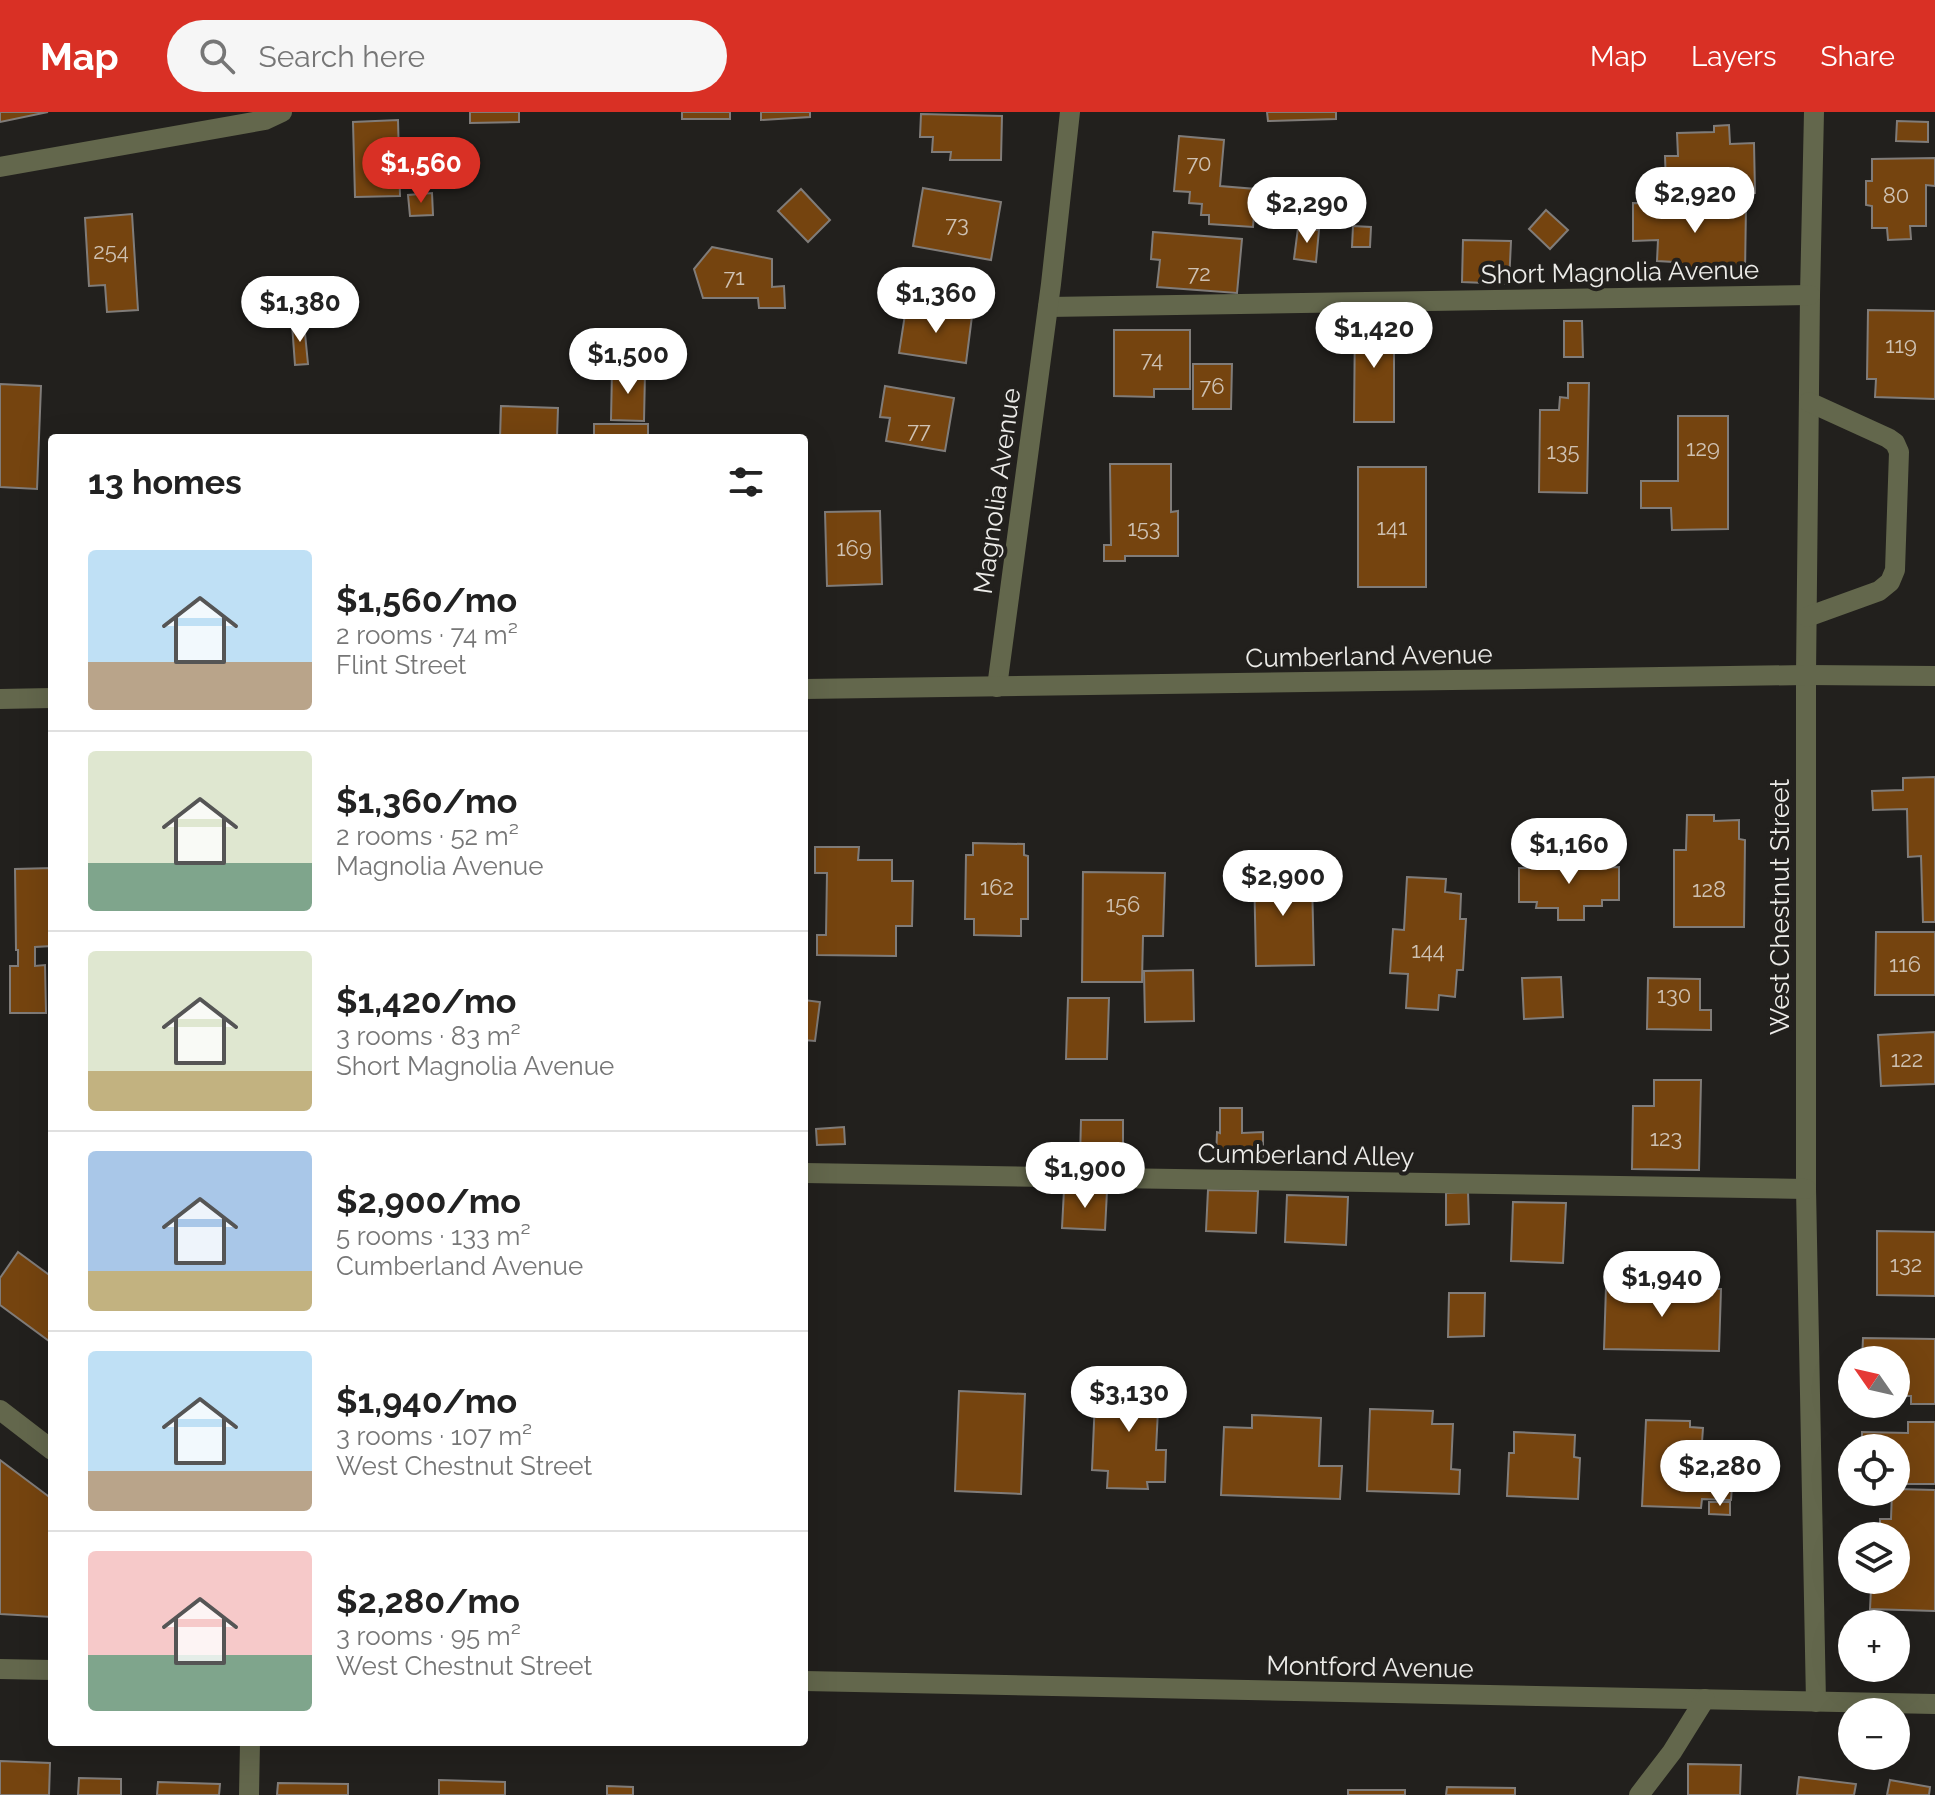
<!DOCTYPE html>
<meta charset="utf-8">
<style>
:root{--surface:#fff;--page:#f6f6f6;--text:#222;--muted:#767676;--line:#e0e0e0;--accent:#d93025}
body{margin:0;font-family:Raleway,sans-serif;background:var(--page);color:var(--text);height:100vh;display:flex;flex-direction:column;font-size:30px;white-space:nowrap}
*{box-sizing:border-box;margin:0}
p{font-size:26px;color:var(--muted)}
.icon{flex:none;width:44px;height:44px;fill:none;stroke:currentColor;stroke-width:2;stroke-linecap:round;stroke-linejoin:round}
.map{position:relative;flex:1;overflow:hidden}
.details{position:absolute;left:48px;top:322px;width:760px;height:1312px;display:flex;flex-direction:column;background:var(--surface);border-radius:8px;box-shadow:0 8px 32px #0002}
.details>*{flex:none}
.needle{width:52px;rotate:304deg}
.controls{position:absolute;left:1838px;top:1234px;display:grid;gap:16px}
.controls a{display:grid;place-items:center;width:72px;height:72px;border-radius:50%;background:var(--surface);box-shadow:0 8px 32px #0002;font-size:40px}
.price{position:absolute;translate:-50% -68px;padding:0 18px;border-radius:28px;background:#fff;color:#222;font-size:26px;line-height:52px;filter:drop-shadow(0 2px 4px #0008)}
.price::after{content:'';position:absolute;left:50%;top:48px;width:24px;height:18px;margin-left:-12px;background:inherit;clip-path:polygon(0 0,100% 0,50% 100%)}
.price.on{background:var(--accent);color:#fff}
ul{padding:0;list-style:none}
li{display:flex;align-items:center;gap:24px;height:200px;padding:0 40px}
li+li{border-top:2px solid var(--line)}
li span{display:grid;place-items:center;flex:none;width:224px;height:160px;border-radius:8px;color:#555}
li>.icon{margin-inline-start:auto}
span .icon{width:96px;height:96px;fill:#fffc;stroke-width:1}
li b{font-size:34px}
h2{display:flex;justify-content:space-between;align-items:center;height:96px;padding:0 40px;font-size:34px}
header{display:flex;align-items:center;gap:48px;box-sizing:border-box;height:112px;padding:0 40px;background:var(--accent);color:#fff}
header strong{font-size:38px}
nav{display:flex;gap:44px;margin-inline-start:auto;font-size:28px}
.search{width:560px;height:72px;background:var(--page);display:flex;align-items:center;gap:20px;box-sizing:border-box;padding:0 28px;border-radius:44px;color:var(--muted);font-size:30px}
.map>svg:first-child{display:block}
.building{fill:#75440f;stroke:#807c79;stroke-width:2}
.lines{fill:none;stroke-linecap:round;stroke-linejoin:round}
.minor{stroke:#63674c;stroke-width:20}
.labels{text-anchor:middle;stroke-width:8;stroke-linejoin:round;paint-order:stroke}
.number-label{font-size:22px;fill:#cec1b2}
.street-label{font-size:26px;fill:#ecebe8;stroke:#22201d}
</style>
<header>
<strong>Map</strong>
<div class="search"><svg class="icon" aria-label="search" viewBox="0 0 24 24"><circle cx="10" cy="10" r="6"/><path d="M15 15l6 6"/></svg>Search here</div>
<nav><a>Map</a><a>Layers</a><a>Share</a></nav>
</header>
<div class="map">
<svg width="1935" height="1683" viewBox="0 0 1935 1683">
<rect width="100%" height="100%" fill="#22201d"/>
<g class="building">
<path d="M0,0H48L0,10Z"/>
<path d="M470,0H519V10L470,11Z"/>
<rect x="682" y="0" width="48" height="7"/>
<path d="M761,0H810V5L761,8Z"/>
<path d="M1267,0H1336V7L1268,9Z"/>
<path d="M921,2L1002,4L1001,48H950L951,40H932L933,25H920Z"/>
<path d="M398,8L400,84L355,85L353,10Z"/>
<path d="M1897,9L1928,10V30L1896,29Z"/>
<path d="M1729,13L1730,32L1754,31L1755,81L1685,83V72L1666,73L1665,44H1678L1677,21L1714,20V14Z"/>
<path d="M1179,24L1224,28L1220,74L1256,77L1253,115L1209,112V103H1201L1202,92L1189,91L1190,80L1174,79Z"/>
<path d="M1935,46V74L1926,73V114H1910L1911,127L1888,128L1887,116H1872V94L1866,93V69H1872V47Z"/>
<path d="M923,76L1001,90L991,148L913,134Z"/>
<path d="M801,77L830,108L808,130L778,99Z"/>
<path d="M432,81L433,103L410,104L408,83Z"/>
<path d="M1633,91L1746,92L1745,162L1673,161L1674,150L1657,149L1658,128L1633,129Z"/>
<path d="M1546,98L1568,118L1550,137L1529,117Z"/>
<path d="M132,102L138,198L107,200L105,173L89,174L85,106Z"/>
<path d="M1353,114L1371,115L1370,135H1352Z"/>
<path d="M1298,116L1319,118L1316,150L1294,147Z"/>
<path d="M1153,120L1242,127L1237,181L1157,175L1160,148L1151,147Z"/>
<path d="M1463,128L1511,129L1509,172L1462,170Z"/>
<path d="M712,135L772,147V175L784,174L785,196H759L758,186H703L694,157Z"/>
<path d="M906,196L972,204L966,251L899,241Z"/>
<path d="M1868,198L1935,199V287L1875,285L1876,267H1867Z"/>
<path d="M1355,205H1394V310H1354Z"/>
<path d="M1564,209H1582L1583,245H1564Z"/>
<path d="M304,211L308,252L295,253L292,212Z"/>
<path d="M1114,218H1190V277H1154V285L1114,284Z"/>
<path d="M1193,252H1232L1231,297H1193Z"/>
<path d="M612,259L645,260L644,309L611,308Z"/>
<path d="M1568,271H1589L1587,381L1539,380L1540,298H1559L1560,285L1568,286Z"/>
<path d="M0,272L41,274L37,377L0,375Z"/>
<path d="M885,274L954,286L945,339L886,329L890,306L880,305Z"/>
<path d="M501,294L558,296L557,326H500Z"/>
<path d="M1678,304H1728V417L1672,418L1671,396H1641V369H1678Z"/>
<rect x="594" y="312" width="54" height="14"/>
<path d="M1110,352H1171V400L1178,399V444H1125V449H1104V433H1111Z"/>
<rect x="1358" y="355" width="68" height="120"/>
<path d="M880,399L882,472L827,474L825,400Z"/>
<path d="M1935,665V810H1923L1921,744L1908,745L1907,697L1873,698L1872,679L1903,678V666Z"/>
<path d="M1687,703H1714V709L1739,708V727L1745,728L1744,815H1674V738H1686Z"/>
<path d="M973,731L1024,732V743L1028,744V807H1021V824L974,823V807H965L966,743H973Z"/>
<path d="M815,735H859L858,748H892V769H913L912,814H896V844L817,843V823H826L827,761H815Z"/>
<path d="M1536,749H1601V756L1619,755V788H1602V794H1584V808H1558V796H1536L1537,790H1519V756H1536Z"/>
<path d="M1294,754V769L1312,768L1314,853L1256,854L1254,755Z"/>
<path d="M52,756V834L35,835V854L45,853L46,901H10V854H18V838H16L15,757Z"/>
<path d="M1083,760L1165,761L1163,824H1143L1142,870H1082Z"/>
<path d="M1407,765L1446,767L1445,780L1461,782L1460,807H1466L1463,858H1457L1455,885L1439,883L1438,898L1406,896L1408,862L1390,861L1393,817L1404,818Z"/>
<path d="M1876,820H1935V883H1875Z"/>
<path d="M1193,858L1194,909L1145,910L1144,859Z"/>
<path d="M1561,865L1563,905L1524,907L1522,866Z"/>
<path d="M1648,866L1700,867V898H1711V918L1647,917Z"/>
<path d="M1068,886H1109L1107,947H1066Z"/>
<path d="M804,888L820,890L815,929L804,928Z"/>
<path d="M1935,920V972L1881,974L1878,923Z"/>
<path d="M1654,968H1701L1699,1058L1632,1057L1633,994H1654Z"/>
<path d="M1220,996H1242V1021L1263,1020V1047H1216L1217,1020L1220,1021Z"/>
<path d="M1081,1008H1123V1046H1080Z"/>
<path d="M844,1015L845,1032L817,1033L816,1017Z"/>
<path d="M1064,1078L1107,1079L1105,1118L1062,1116Z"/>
<path d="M1208,1078L1258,1079L1256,1121L1206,1119Z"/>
<path d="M1468,1080L1469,1112L1446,1113V1081Z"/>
<path d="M1287,1083L1348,1085L1346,1133L1285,1130Z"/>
<path d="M1513,1090L1566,1091L1563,1151L1511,1149Z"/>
<path d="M1877,1119L1935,1120V1184L1877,1183Z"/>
<path d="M18,1140L52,1165V1224L49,1229L0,1193V1166Z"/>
<path d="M1606,1175L1721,1177L1719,1239L1604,1237Z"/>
<path d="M1449,1181H1485L1484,1224L1448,1225Z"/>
<path d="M1863,1226L1935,1227V1292H1911V1284H1896V1248H1862Z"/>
<path d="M1115,1259L1156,1261L1154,1298H1158L1156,1338H1166L1165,1370H1147L1148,1377L1107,1376L1108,1359L1092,1358L1095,1287L1115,1288Z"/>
<path d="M959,1279L1025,1282L1021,1382L955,1379Z"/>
<path d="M1370,1297L1433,1299L1432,1312H1453L1451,1357L1460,1358L1459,1382L1367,1379Z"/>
<path d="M1252,1303L1321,1306L1319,1354H1342L1340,1387L1221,1383L1224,1315L1252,1316Z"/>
<path d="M1646,1308L1690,1309V1315L1703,1316L1702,1330L1715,1331V1360L1733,1361L1731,1388L1702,1387L1701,1396L1642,1394Z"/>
<path d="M1908,1310H1935V1372H1896V1336H1862V1320L1908,1321Z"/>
<path d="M1514,1320L1575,1323L1574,1345L1580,1346L1578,1387L1507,1384L1509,1341H1514Z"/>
<path d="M0,1348L52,1387V1505L0,1502Z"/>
<path d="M1896,1377L1935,1378V1499L1870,1497L1871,1477H1860L1861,1468H1896V1424H1862V1421H1880V1407H1891L1892,1380H1896Z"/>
<path d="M1709,1390H1730V1403L1709,1402Z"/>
<path d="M0,1649L50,1651L49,1683H0Z"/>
<path d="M1688,1652L1741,1653L1740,1683H1688Z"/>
<path d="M1799,1665L1856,1672L1854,1683H1797Z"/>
<path d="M79,1666L121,1667V1683H78Z"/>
<path d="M439,1668L505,1670V1683H439Z"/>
<path d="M1890,1668L1930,1675L1929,1683H1887Z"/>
<path d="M158,1670L220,1672L219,1683H157Z"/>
<path d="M278,1671L348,1672V1683H277Z"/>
<path d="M607,1674L633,1675V1683H607Z"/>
<path d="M1447,1675L1515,1676V1683H1446Z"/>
<rect x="1348" y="1678" width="57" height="5"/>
</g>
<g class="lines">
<g class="minor">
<path d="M1814,0L1810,183L1806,563V1077L1816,1590"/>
<path d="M0,55L265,8L282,0"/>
<path d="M1048,195L1810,183"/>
<path d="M1807,505L1879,479L1890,470L1895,458L1899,340L1895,331L1888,326L1809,290"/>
<path d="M997,575L1051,172L1070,0"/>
<path d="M804,577L1806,563L1935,564"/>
<path d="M0,587L52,586"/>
<path d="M804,1061L1806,1077"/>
<path d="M0,1298L52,1338"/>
<path d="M0,1557L52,1558"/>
<path d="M804,1569L1935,1592"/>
<path d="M249,1683L250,1630"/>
<path d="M1639,1683L1672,1640L1705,1587"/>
</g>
</g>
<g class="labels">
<g class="number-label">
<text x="1199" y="59">70</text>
<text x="1896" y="91">80</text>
<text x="957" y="120">73</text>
<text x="111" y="147">254</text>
<text x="1199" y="169">72</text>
<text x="734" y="173">71</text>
<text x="1901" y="241">119</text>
<text x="1152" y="255">74</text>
<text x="1212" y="282">76</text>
<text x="919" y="326">77</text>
<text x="1703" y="344">129</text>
<text x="1563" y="347">135</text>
<text x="1392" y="423">141</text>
<text x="1144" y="424">153</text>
<text x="854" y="444">169</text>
<text x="997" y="783">162</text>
<text x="1709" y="785">128</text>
<text x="1123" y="800">156</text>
<text x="1428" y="846">144</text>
<text x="1905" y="860">116</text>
<text x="1674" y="891">130</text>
<text x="1907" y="955">122</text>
<text x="1666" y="1034">123</text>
<text x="1906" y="1160">132</text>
</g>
<g class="street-label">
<text transform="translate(1620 160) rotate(-1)" y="9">Short Magnolia Avenue</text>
<text transform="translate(997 379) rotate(-82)" y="9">Magnolia Avenue</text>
<text transform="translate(1369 544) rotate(-1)" y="9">Cumberland Avenue</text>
<text transform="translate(1780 795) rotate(-90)" y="9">West Chestnut Street</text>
<text transform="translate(1306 1043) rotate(1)" y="9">Cumberland Alley</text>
<text transform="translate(1370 1555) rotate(1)" y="9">Montford Avenue</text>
</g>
</g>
</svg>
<div class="controls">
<a><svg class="needle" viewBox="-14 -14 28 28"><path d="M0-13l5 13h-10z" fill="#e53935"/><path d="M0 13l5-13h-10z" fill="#767676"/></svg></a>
<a><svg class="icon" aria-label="locate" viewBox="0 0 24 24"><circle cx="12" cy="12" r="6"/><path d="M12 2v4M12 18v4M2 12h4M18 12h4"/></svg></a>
<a><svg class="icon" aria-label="layers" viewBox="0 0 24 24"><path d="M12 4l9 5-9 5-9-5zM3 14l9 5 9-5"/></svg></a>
<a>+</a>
<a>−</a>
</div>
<b class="price on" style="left:421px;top:93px">$1,560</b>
<b class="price" style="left:1695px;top:123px">$2,920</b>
<b class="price" style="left:1307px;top:133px">$2,290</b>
<b class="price" style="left:936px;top:223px">$1,360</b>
<b class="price" style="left:300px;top:232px">$1,380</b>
<b class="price" style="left:1374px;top:258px">$1,420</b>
<b class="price" style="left:628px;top:284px">$1,500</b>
<b class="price" style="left:1569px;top:774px">$1,160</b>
<b class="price" style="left:1283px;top:806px">$2,900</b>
<b class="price" style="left:1085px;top:1098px">$1,900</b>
<b class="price" style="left:1662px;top:1207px">$1,940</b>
<b class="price" style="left:1129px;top:1322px">$3,130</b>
<b class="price" style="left:1720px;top:1396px">$2,280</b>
<section class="details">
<h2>13 homes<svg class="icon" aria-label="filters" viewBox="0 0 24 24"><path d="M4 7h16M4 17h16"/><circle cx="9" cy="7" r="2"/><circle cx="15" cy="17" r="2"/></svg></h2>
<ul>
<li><span style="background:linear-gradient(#bfe0f5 70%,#b9a48a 0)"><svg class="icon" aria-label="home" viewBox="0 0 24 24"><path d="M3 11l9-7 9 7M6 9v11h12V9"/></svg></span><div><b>$1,560/mo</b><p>2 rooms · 74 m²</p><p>Flint Street</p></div></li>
<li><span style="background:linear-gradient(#dfe7d0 70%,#7fa58c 0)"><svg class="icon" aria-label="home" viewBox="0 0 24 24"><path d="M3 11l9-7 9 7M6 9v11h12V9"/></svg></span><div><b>$1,360/mo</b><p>2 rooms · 52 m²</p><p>Magnolia Avenue</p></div></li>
<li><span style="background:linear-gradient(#dfe7d0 75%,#c2b280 0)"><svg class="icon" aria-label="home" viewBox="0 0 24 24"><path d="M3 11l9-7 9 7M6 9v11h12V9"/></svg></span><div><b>$1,420/mo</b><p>3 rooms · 83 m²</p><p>Short Magnolia Avenue</p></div></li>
<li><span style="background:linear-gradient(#a9c7e8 75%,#c2b280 0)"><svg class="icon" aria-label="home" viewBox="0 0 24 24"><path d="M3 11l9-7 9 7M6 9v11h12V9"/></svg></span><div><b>$2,900/mo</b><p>5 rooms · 133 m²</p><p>Cumberland Avenue</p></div></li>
<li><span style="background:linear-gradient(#bfe0f5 75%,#b9a48a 0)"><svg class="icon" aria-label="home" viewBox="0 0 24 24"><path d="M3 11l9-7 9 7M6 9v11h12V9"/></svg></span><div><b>$1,940/mo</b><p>3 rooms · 107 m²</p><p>West Chestnut Street</p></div></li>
<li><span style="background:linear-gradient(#f6c9c9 65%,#7fa58c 0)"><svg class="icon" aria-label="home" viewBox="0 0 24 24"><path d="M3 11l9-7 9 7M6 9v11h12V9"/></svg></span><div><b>$2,280/mo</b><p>3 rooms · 95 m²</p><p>West Chestnut Street</p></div></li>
</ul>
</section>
</div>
